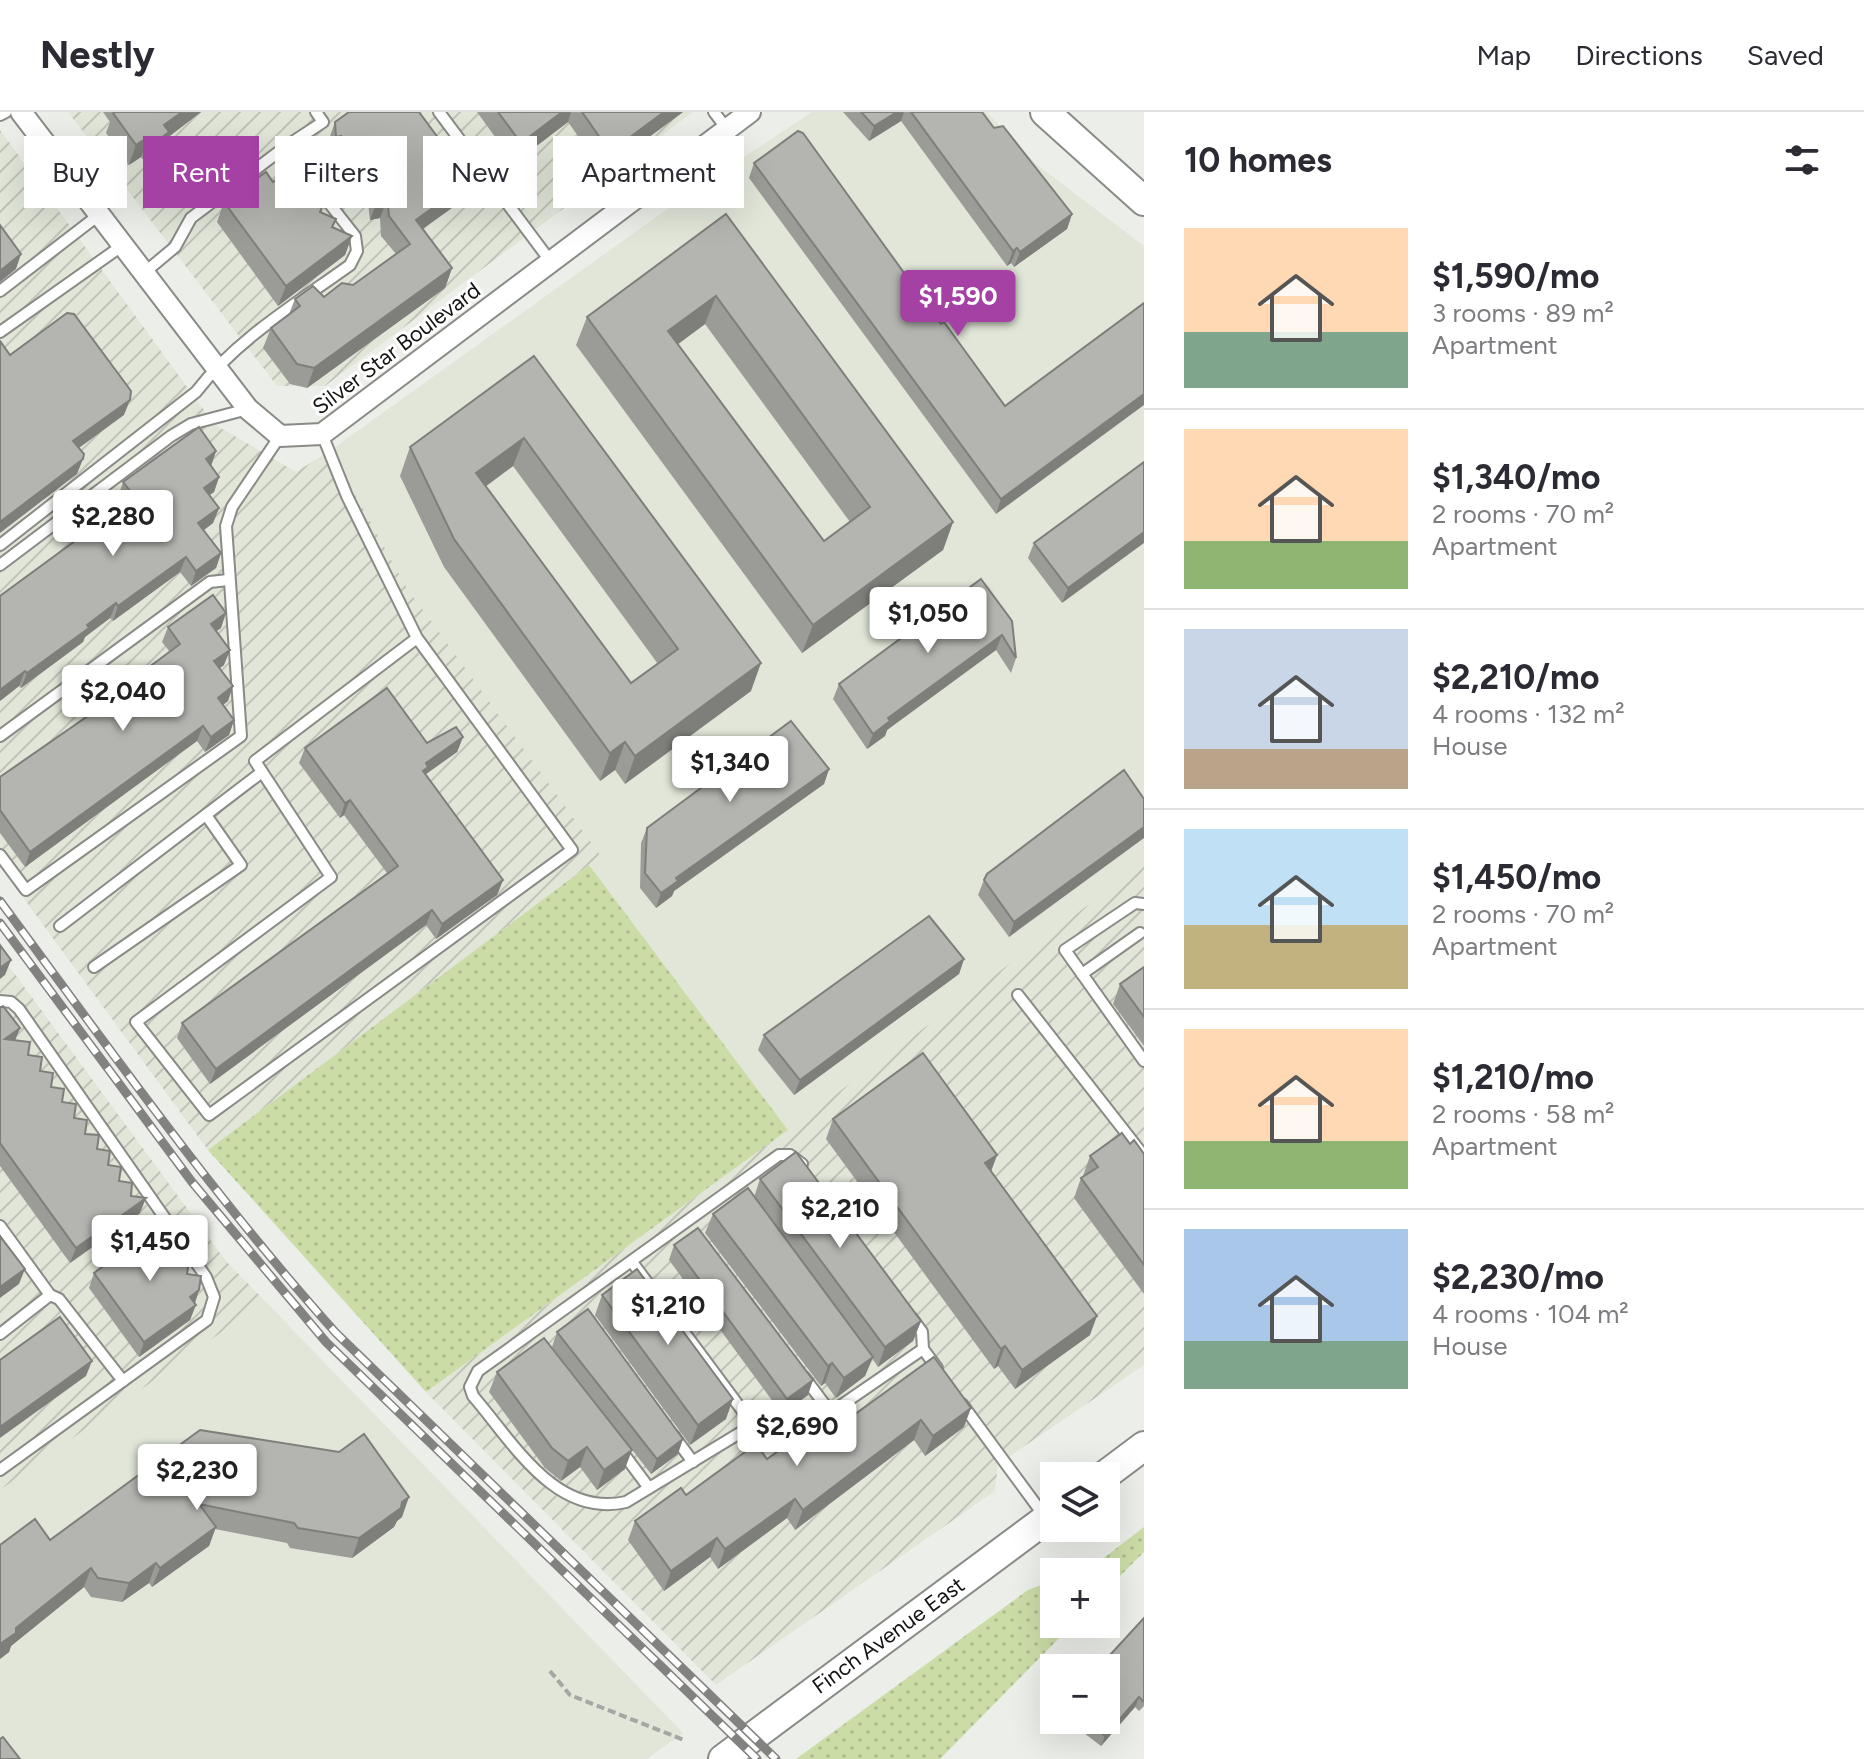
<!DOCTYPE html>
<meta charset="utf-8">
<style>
:root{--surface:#fff;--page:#f7f7f7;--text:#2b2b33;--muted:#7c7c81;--line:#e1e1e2;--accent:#a540a5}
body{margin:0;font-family:Figtree,sans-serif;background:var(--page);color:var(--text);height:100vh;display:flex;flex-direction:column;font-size:30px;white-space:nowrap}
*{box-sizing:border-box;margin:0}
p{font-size:26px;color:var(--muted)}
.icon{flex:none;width:44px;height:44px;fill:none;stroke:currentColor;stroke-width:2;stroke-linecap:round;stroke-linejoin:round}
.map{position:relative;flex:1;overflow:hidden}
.details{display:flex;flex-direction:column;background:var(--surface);width:720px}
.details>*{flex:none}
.guide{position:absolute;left:24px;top:24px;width:760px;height:72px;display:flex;gap:16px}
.buttons{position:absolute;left:1040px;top:1350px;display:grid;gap:16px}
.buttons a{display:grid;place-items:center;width:80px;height:80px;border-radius:0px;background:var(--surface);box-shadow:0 8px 32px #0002;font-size:40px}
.price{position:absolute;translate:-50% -68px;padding:0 18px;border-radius:8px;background:#fff;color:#222;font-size:26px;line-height:52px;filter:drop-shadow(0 2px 4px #0008)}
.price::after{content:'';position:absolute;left:50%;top:48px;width:24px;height:18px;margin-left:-12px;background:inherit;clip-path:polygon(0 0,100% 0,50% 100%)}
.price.selected{background:var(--accent);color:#fff}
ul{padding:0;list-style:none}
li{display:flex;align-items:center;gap:24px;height:200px;padding:0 40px}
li+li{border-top:2px solid var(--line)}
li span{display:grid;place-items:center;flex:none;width:224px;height:160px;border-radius:0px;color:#555}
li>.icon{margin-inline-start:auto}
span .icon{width:96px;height:96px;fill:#fffc;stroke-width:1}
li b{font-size:34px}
h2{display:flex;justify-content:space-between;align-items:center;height:96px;padding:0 40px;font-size:34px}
.chip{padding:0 28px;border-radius:0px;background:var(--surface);box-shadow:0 8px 32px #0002;font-size:28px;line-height:72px}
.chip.selected{background:var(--accent);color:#fff}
header{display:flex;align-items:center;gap:48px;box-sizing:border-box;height:112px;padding:0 40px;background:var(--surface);border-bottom:2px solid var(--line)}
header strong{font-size:38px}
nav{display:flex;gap:44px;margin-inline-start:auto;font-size:28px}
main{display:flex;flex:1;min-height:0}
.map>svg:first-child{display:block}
.built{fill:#e1e6d9}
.industrial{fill:url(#industrial-furrows)}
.grass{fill:url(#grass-dots)}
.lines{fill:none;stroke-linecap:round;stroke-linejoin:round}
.service-casing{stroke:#898b86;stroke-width:14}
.minor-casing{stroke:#898b86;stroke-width:24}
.secondary-casing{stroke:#898b86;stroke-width:32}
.path{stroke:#a5a7a3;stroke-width:4;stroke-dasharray:8 4;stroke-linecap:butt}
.service{stroke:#fff;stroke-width:10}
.minor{stroke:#fff;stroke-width:20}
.secondary{stroke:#fff;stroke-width:28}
.rail-casing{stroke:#828380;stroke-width:9}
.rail{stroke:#fff;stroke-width:6;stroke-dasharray:18;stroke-linecap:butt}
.wall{fill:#9b9c97;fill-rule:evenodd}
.shaded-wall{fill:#7e7f7b}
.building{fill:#b4b5b0;stroke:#7e7f7b;stroke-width:2;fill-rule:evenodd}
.labels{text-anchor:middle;stroke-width:6;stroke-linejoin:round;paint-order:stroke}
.street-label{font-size:22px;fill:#131412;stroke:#fff}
</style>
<header>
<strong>Nestly</strong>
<nav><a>Map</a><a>Directions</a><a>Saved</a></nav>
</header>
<main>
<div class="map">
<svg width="1144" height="1647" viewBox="0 0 1144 1647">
<defs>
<pattern id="industrial-furrows" width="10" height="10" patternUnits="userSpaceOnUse" patternTransform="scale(2)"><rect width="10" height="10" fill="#e1e6d9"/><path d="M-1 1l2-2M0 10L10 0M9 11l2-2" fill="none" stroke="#c0c4b9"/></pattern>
<pattern id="grass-dots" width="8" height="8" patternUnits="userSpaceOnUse" patternTransform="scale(2)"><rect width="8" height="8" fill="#ccdca7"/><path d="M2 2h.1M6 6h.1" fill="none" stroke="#aebc8f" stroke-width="1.8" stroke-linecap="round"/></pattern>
</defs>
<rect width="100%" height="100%" fill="#eceee9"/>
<g class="built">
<path d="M812,0H987L1036,52L1144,134V751L788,1018L589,753L600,744L405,473L331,338L691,80Z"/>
<path d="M265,1189L683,1621L647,1647H0V1378Z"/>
</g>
<g class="industrial">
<path d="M68,0H693L325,274H277Z"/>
<path d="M0,18L214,312L296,360L331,338L405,473L601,744L208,1038L0,754Z"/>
<path d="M1144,751V1253L998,1352L995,1379L716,1573L426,1280L788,1018Z"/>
<path d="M0,842L225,1148L265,1189L0,1378Z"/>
</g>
<g class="grass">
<path d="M589,753L788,1018L426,1280L208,1038Z"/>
<path d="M1144,1415V1440L1106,1478V1460H1076L1096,1452Z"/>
<path d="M1054,1468V1512H1073L940,1647H796L1028,1478Z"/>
</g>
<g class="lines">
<g class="service-casing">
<g id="service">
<path d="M439,0L551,150"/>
<path d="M714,0L727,17"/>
<path d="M0,3L6,0"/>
<path d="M285,35L323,10L316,0"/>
<path d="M0,179L100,102"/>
<path d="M0,220L123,133"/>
<path d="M322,322L347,384L417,526L255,649L331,765L136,910L209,1003L572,738L417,526"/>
<path d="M0,433L196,280C237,227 296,192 350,153L357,139L355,124L285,35L191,106L175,135L144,161"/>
<path d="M0,453L171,324L191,312L248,297"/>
<path d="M0,624L210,470L228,468"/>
<path d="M0,743L26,778L241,624L226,414L232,395L280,324"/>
<path d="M1144,792L1135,791L1065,838L1144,949"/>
<path d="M60,814L262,660"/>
<path d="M94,855L241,753L206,703"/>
<path d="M1082,862L1140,821"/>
<path d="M1018,883L1144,1044"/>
<path d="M0,889L11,890L19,897L206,1165L214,1185L207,1208L0,1358"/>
<path d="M802,1052L790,1043H779L478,1259L470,1275L473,1284C513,1330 555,1406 626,1390L753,1313L798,1317L814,1312L923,1237"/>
<path d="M0,1114L50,1183"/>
<path d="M632,1150L753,1313"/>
<path d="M911,1205L922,1220L923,1237L937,1256"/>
<path d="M0,1222L50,1183L59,1187L123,1269"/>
<path d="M804,1265L831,1301"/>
<path d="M962,1292L1045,1405"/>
<path d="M673,1323L693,1350"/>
<path d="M620,1337L649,1376"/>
</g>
</g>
<g class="minor-casing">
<path id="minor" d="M21,0L248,297L280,324L322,322L750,0"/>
</g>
<g class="secondary-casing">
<g id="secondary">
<path d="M1045,0L1144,89"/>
<path d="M1104,1364L1144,1334"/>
<path d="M723,1647L1054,1401"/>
</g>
</g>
<path class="path" d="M550,1559L570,1583L684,1628"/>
<use href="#service" class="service"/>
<use href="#minor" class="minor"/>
<use href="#secondary" class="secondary"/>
<g class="rail-casing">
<g id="rail">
<path d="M0,789C109,936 214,1085 336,1221L776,1647"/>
<path d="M0,811L192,1070L326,1230L757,1647"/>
</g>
</g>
<use href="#rail" class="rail"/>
</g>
<g class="wall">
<path d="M103,0H201L167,26L162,39L146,52L141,45L129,53L106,21L110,10Z"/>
<path d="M477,0H683L603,59L568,10L514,51Z"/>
<path d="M843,0H982L994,16L1072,102L1067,117L1014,155L1011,151L1007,154L901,9L869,29Z"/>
<path d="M335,10L470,69L463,88L423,117L452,156L445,176L307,276L290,272L263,236L271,216L289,202L295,187L324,185L353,173L396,142L381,124L380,106L370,108L368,91L358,92L357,76L347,77L345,60L336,61L334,44L329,45L328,30Z"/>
<path d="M754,51L941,212L1005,294L1144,191L996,402L749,66Z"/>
<path d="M297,69L332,116L352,124L345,143L278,194L217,110L224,90L273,70Z"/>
<path d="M726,102L953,410L943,438L802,541L576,233L587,205ZM705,212L850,410L824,429L678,232Z"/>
<path d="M534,244L751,579L625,672L615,658L600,669L444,455L400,364L410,335ZM513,354L658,552L631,571L486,374Z"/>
<path d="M216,339L211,354L219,365L214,380L209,383L219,396L213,411L204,418L221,441L216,456L191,474L180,460L113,509L110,506L85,525L83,530L21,576L19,574L0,589L124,393L118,385L123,370Z"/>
<path d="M1144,350L1062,491L1028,446L1034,431Z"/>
<path d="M981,467L1016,546L1011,561L996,538L887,618L885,624L867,637L833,587L839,572Z"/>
<path d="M168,515L221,516L216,519L224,553L220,556L228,589L223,593L234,608L229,623L205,640L197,629L25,755L0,721V665L88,604L90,599L170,540L162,530Z"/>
<path d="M463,625L457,640L426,662L503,768L497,783L436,827L426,813L210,972L177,926L182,911L387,761L344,703L340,706L299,651L305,636L427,631Z"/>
<path d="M829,657L824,672L674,779L672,784L656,796L640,776L641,731L647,716Z"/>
<path d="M1144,687L1009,825L978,783L984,768Z"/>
<path d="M964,847L959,862L794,983L758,938L764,923Z"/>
<path d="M1144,855V934L1113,892L1120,872Z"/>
<path d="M0,896L20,916L15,928L28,943L131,1084L140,1101L70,1151L0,1054Z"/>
<path d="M833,1007L997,1043L991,1059L1090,1223L1015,1277L998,1254L994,1257L826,1027Z"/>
<path d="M1130,1032L1144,1042V1182L1074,1086L1081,1066L1083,1065V1064L1090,1044Z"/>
<path d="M760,1067L921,1209L913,1229L878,1255L872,1246L865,1264L836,1286L825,1271L821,1274L705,1121L713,1102L754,1085Z"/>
<path d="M165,1131L199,1178L190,1208L139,1245L89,1176L94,1161Z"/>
<path d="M674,1133L808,1283L782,1302L669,1148Z"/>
<path d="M602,1183L726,1307L690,1333L595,1203Z"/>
<path d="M557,1220L678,1342L651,1362L552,1235Z"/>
<path d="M934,1245L964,1315L925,1344L914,1328L795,1418L787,1406L718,1457L710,1445L664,1479L628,1428L635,1409L767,1347L822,1326Z"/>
<path d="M497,1260L625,1357L597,1378L580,1355L561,1369L545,1356L489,1280Z"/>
<path d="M200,1318L402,1405L397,1409L394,1415L352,1446L290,1436L287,1431L215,1417L209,1434L152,1475L149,1471L122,1490L91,1485L84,1475L11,1534L9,1540L0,1547V1433L50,1428Z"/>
<path d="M1144,1506V1594L1139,1599L1135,1595L1101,1634L1067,1608H1106Z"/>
</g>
<g class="shaded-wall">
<path d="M182,0H201L167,26L162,39L146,52L153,32L164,13Z"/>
<path d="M562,0H571L568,10L514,51L521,31Z"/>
<path d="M664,0H683L603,59L610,40Z"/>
<path d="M897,0H904L901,9L869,29L874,14Z"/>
<path d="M341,24L334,44L329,45L336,25Z"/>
<path d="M148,25L141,45L129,53L136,33Z"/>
<path d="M352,40L345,60L336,61L343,42Z"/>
<path d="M364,56L357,76L347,77L354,57Z"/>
<path d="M470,69L463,88L408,127L416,108Z"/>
<path d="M376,71L368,91L358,92L366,73Z"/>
<path d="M387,87L380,106L370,108L378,88Z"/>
<path d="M1072,102L1067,117L1014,155L1020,140Z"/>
<path d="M352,124L345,143L278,194L286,174Z"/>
<path d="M1017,136L1011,151L1007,154L1013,139Z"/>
<path d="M21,142L16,157L0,170V159Z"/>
<path d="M452,156L445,176L307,276L314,256Z"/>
<path d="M716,184L705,212L658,247L668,219Z"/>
<path d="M1144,282V293L996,402L1001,387Z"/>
<path d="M130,288L124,303L68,344L73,329Z"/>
<path d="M524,326L513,354L466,389L476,361Z"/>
<path d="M216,339L211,354L206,347Z"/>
<path d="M83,347L77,362L0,421V410Z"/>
<path d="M219,365L214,380L199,391L204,376Z"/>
<path d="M219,396L213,411L193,426L198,411Z"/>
<path d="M953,410L943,438L802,541L813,513Z"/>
<path d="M1144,420V431L1062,491L1068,476Z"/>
<path d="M221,441L216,456L191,474L196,459Z"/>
<path d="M186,445L180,460L113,509L118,494Z"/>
<path d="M116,491L110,506L85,525L83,530L21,576L27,561Z"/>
<path d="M226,501L221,516L205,527L211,512Z"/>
<path d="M1002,523L996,538L887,618L885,624L867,637L873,622L888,606Z"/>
<path d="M230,538L224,553L209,564L214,549Z"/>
<path d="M761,551L751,579L625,672L635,644Z"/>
<path d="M25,559L19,574L0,589V578Z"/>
<path d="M233,574L228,589L212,601L218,586Z"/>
<path d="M234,608L229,623L205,640L211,625Z"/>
<path d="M203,614L197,629L25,755L30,740Z"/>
<path d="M463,625L457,640L426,662L418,674L426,651Z"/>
<path d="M625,630L615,658L600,669L610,641Z"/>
<path d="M829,657L824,672L674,779L672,784L656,796L661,781L676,766Z"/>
<path d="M350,688L344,703L340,706L345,691Z"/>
<path d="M1144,715V726L1009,825L1014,810Z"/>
<path d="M503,768L497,783L436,827L442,812Z"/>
<path d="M432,798L426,813L210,972L216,957Z"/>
<path d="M964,847L959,862L794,983L800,968Z"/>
<path d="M11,848L5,863L0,867V856Z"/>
<path d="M20,916L14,931L5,927Z"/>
<path d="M997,1043L990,1062L985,1051Z"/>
<path d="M146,1086L140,1101L70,1151L76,1136Z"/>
<path d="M25,1157L19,1172L0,1186V1175Z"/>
<path d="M199,1178L194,1193L190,1185Z"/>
<path d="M196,1193L190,1208L139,1245L144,1230Z"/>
<path d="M1097,1204L1090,1223L1015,1277L1022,1258Z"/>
<path d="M921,1209L913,1229L878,1255L885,1235Z"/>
<path d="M1005,1234L998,1254L994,1257L1001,1237Z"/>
<path d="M873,1245L865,1264L836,1286L844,1266Z"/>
<path d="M92,1249L86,1264L0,1326V1315Z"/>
<path d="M832,1251L825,1271L821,1274L828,1254Z"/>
<path d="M813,1268L808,1283L782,1302L787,1287Z"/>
<path d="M733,1287L726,1307L690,1333L698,1313Z"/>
<path d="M971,1296L964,1315L925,1344L933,1324Z"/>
<path d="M921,1308L914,1328L795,1418L803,1398Z"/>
<path d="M683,1327L678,1342L651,1362L657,1347Z"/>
<path d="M587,1335L580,1355L561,1369L568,1349Z"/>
<path d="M632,1338L625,1357L597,1378L604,1358Z"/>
<path d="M409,1385L402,1405L397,1409L394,1415L352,1446L359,1426Z"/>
<path d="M795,1387L787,1406L718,1457L725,1437Z"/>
<path d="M216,1415L209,1434L152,1475L160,1456Z"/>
<path d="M717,1426L710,1445L664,1479L671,1459Z"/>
<path d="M156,1451L149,1471L122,1490L129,1471Z"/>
<path d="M91,1456L84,1475L11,1534L9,1540L0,1547V1532L16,1516Z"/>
<path d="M1139,1585L1135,1595L1101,1634L1105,1624Z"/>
</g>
<g class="building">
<path d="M115,0H182L164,13L169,20L153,32L148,25L136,33L113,1Z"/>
<path d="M349,0H419L470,69L416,108L452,156L314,256L297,252L271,216L300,194L295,187L313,174L324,185L342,171L353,173L410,132L389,104L387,87L378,88L376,71L366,73L364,56L354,57L352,40L343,42L341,24L336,25L335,10Z"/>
<path d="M498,0H562L521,31Z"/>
<path d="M582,0H664L610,40Z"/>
<path d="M861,0H897L874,14Z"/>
<path d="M911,0H982L994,16L1003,14L1072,102L1020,140L1017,136L1013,139Z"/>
<path d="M798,19L803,21L941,212L944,210L1005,294L1144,191V282L1001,387L754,51Z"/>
<path d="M306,46L297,69L313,75L309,84L324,90L320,100L336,107L332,115L352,124L286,174L224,90L266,60L273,70Z"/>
<path d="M726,102L953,410L813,513L587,205ZM716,184L870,395L824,429L668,219Z"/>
<path d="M0,113L21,142L0,159Z"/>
<path d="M67,201L74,202L131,279L130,288L73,329L84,342L83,347L0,410V229L10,243Z"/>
<path d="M534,244L761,551L635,644L625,630L610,641L454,427L410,335ZM524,326L678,537L631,571L476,361Z"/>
<path d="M199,315L216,339L206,347L219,365L204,376L219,396L198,411L221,441L196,459L186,445L118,494L116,491L87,513L89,516L27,561L25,559L0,578V484L135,385L123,370Z"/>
<path d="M1144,350V420L1068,476L1034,431Z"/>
<path d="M981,467L1012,509L1016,546L1002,523L888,606L890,609L873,622L839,572Z"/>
<path d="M213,483L226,501L211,512L230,538L214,549L233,574L218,586L234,608L211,625L203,614L30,740L0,698V665L92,601L90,599L180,532L168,515Z"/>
<path d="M387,576L427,631L456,615L463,625L426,651L428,655L423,659L503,768L442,812L432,798L216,957L182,911L398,754L350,688L345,691L305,636Z"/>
<path d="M791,609L829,657L676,766L678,769L661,781L645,761L647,716Z"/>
<path d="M1124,658L1144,687V715L1014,810L984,768L987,762Z"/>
<path d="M929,804L964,847L800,968L764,923Z"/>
<path d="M0,833L11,848L0,856Z"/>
<path d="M1144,855V905L1120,872Z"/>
<path d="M3,894L20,916L5,927L30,930L28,943L42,945L40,959L53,961L51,975L64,977L62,990L76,992L74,1006L87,1008L85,1022L99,1023L97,1037L110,1039L108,1053L121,1055L119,1069L132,1071L131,1084L146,1086L76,1136L0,1031V896Z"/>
<path d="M923,941L997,1043L985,1051L1097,1204L1022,1258L1005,1234L1001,1237L833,1007Z"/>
<path d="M1122,1021L1130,1032L1134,1028L1144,1042V1153L1081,1066L1098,1055L1090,1044Z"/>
<path d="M796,1040L921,1209L885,1235L760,1067Z"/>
<path d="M748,1076L873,1245L844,1266L832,1251L828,1254L713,1102Z"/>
<path d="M155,1115L167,1117L165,1131L178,1133L176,1147L189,1149L187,1162L201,1164L199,1178L190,1185L196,1193L144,1230L94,1161Z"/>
<path d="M698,1116L813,1268L787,1287L674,1133Z"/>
<path d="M0,1124L25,1157L0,1175Z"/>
<path d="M637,1157L733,1287L698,1313L602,1183Z"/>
<path d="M588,1197L683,1327L657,1347L557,1220Z"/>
<path d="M60,1205L92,1249L0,1315V1248Z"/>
<path d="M544,1226L632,1338L604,1358L587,1335L568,1349L552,1336L497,1260Z"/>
<path d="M934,1245L971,1296L933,1324L921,1308L803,1398L795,1387L725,1437L717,1426L671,1459L635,1409L681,1376L686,1383L756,1332L767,1347L813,1314L822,1326Z"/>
<path d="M200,1318L339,1340L364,1322L409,1385L402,1390L401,1396L359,1426L298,1416L294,1411L199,1392L216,1415L160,1456L156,1451L129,1471L98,1466L91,1456L16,1516V1521L0,1532V1433L35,1407L50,1428Z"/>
<path d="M1144,1506V1588L1143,1589L1139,1585L1105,1624L1084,1608H1106V1556H1098Z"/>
<path d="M3,1625L20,1647H0V1627Z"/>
</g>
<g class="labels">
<g class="street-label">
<text transform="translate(396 236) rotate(-37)" y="8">Silver Star Boulevard</text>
<text transform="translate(888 1523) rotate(-36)" y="8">Finch Avenue East</text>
</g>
</g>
</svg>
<div class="buttons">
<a><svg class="icon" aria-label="layers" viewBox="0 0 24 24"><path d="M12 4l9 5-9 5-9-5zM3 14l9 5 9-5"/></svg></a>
<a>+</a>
<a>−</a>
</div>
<b class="price selected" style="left:958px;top:226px">$1,590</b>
<b class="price" style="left:113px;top:446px">$2,280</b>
<b class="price" style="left:928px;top:543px">$1,050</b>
<b class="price" style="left:123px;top:621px">$2,040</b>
<b class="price" style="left:730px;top:692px">$1,340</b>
<b class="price" style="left:840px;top:1138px">$2,210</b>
<b class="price" style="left:150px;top:1171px">$1,450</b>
<b class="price" style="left:668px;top:1235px">$1,210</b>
<b class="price" style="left:797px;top:1356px">$2,690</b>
<b class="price" style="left:197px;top:1400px">$2,230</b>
<div class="guide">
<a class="chip">Buy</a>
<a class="chip selected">Rent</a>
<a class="chip">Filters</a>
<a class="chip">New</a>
<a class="chip">Apartment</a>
</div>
</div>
<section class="details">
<h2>10 homes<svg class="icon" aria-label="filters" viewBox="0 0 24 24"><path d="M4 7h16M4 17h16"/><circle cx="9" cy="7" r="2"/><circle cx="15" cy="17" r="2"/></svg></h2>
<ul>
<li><span style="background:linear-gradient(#ffd9b3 65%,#7fa58c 0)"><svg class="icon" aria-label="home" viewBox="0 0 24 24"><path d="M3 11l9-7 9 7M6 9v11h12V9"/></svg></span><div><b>$1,590/mo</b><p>3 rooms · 89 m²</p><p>Apartment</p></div></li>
<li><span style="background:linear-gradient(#ffd9b3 70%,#8fb573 0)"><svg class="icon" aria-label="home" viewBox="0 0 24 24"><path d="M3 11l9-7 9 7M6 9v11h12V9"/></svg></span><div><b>$1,340/mo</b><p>2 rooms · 70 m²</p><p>Apartment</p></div></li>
<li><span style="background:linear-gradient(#c9d6e8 75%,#b9a48a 0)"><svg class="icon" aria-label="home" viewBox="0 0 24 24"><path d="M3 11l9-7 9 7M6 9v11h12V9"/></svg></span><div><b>$2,210/mo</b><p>4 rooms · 132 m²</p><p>House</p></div></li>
<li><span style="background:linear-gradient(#bfe0f5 60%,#c2b280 0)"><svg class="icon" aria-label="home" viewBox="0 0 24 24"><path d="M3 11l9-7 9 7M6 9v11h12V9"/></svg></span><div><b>$1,450/mo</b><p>2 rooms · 70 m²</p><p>Apartment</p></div></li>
<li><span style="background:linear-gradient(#ffd9b3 70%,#8fb573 0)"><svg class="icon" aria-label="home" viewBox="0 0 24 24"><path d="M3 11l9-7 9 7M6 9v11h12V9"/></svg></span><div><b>$1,210/mo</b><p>2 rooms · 58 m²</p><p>Apartment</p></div></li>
<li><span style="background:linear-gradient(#a9c7e8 70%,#7fa58c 0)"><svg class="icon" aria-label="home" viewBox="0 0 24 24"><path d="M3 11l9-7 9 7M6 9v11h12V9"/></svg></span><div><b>$2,230/mo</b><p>4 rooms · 104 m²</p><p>House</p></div></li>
</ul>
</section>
</main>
